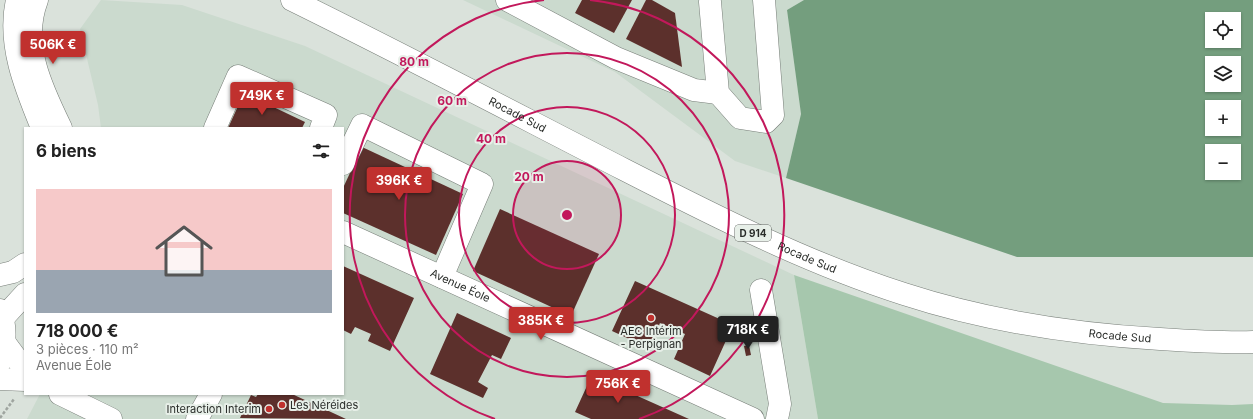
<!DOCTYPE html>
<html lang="fr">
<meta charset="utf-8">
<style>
:root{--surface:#fff;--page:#f2f2f2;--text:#222;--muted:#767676;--accent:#c0312e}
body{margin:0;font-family:Inter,sans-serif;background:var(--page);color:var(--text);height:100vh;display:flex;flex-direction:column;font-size:15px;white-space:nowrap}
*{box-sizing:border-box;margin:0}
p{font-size:13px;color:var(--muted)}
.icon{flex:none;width:22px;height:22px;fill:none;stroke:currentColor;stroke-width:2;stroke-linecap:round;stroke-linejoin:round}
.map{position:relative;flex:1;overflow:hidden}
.details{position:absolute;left:24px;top:127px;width:320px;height:268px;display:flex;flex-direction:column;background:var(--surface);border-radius:0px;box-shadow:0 1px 3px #0004}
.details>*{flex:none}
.controls{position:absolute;left:1205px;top:12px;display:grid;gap:8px}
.controls a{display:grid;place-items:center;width:36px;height:36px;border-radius:0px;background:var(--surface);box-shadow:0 1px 3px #0004;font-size:20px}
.price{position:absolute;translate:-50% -34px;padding:0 9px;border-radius:4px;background:var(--accent);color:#fff;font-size:13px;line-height:26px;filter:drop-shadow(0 1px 2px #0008)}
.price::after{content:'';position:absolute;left:50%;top:24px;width:12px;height:9px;margin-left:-6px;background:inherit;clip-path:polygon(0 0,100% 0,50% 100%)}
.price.selected{background:#222;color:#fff}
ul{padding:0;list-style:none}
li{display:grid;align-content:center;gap:8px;height:212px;padding:0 12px}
li span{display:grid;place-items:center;height:124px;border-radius:0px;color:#555}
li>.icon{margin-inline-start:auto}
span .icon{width:72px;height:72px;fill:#fffc;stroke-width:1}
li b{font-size:17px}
h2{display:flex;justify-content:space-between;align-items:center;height:48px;padding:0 12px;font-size:17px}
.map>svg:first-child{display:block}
.built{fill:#cbdace}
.green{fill:#a6c7ad}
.water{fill:#749e7e;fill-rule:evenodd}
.building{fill:#5c302c}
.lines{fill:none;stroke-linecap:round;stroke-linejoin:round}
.minor-casing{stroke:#777e78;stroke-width:23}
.major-casing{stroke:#777e78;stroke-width:23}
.path{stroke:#9ea49f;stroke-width:2.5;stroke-dasharray:3 2;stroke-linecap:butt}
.minor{stroke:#fff;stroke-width:22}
.major{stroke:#fff;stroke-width:22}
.ring{fill:none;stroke:#c2185b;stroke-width:2}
.poi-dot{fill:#c0312e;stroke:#e7efe8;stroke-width:1.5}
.labels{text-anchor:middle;stroke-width:4;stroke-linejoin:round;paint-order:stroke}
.shield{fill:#e7efe8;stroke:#636763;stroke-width:1}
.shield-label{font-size:10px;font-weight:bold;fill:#2a2d2a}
.street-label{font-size:11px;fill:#2a2d2a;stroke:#e7efe8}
.poi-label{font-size:11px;fill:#2a2d2a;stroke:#e7efe8}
.centre{fill:#c2185b;stroke:#e7efe8;stroke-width:2}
.ring-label{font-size:12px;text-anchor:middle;font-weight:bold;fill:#c2185b;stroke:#e7efe8;stroke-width:4;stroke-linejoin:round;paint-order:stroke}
</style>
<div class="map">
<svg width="1253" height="419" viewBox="0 0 1253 419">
<rect width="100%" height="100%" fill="#dae2db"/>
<g class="built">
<path d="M101,0L182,5L305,46L794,275L818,419H27L40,394H343V128H101L98,105L80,29Z"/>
<path d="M463,0H804L787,10L801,114L786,178L735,161L615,72Z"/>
</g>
<path class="green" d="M794,275L1163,403L1232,405L1253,404V419H818Z"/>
<path class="water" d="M804,0H1253V257H1017L786,178L801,114L787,10ZM1212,19H1234V41H1212ZM1212,63H1234V85H1212ZM1212,107H1234V129H1212ZM1212,151H1234V173H1212Z"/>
<g class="building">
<path d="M582,0H632L614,33L575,13Z"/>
<path d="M646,0H652L675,13L682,67L626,39Z"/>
<path d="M244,93L305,122L302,128H228Z"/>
<path d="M362,147L463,194L436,255L343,213V188Z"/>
<path d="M500,209L599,254L571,316L473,271Z"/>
<path d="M343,266L414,298L390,351L368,341L371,334L355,327L351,334L343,330Z"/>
<path d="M635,281L733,325L710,376L674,359L685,334L660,323L649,348L612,331Z"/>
<path d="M457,313L511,338L501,359L492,355L478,382L488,388L483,398L430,374Z"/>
<path d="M749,345L751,355L746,356L744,346Z"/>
<path d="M592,375L642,398L689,419H591L575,412Z"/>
<path d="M258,394H292L346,419L240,418L251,395L256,397Z"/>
</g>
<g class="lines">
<g class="minor-casing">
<g id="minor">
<path d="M17,0C7,44 26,89 42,128"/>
<path d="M37,0C20,44 42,89 61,128"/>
<path d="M507,0L616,58L694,90L718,93"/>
<path d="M710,2L718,93L740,118L766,122L773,115L764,0"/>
<path d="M215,128L238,76L326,115L321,128"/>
<path d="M343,164L362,125L482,184L442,277"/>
<path id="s1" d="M343,232L753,419"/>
<path d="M0,275L13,272L25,264"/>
<path d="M761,290L780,404L777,419"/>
<path d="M0,310C7,328 5,344 0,362"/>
<path d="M3,318L25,294"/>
<path d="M5,343L25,370"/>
<path d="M0,379L25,380"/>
<path d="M60,394L111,419"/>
<path d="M197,419L211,394"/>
</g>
</g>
<g class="major-casing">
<g id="major">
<path id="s2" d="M292,0C404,55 514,113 625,170C715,216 807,263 904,294C987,321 1073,334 1160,339C1191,341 1222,343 1253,342"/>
</g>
</g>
<path class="path" d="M0,418L14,399"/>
<use href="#minor" class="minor"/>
<use href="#major" class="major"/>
</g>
<circle cx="567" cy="215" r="54" fill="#c2185b" fill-opacity=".12"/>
<g class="ring">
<circle cx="567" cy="215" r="54"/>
<circle cx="567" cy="215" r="108"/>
<circle cx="567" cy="215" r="162"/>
<path d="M495 419A216 216 0 0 1 544 0M590 0A216 216 0 0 1 639 419"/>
</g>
<g class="poi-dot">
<circle cx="651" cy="318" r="4"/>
<circle cx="282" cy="405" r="4"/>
<circle cx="269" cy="409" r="4"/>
</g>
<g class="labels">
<rect class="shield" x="735" y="225" width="36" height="16" rx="3"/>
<g class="shield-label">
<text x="753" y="237">D 914</text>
</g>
<g class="street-label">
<text dy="4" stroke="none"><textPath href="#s2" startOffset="253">Rocade Sud</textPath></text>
<text dy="4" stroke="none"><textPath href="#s2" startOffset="576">Rocade Sud</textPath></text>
<text dy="4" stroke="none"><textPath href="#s1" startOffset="129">Avenue Éole</textPath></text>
<text dy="4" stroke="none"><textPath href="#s2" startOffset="900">Rocade Sud</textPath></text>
</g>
<g class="poi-label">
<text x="651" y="335">AEC Intérim<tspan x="651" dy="13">- Perpignan</tspan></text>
<text x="290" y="409" text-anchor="start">Les Néréides</text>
<text x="261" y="413" text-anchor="end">Interaction Interim</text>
</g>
</g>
<circle cx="567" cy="215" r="6" class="centre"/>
<g class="ring-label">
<text x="414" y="66">80 m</text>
<text x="452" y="105">60 m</text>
<text x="491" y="143">40 m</text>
<text x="529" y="181">20 m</text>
</g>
</svg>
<div class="controls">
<a><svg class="icon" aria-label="locate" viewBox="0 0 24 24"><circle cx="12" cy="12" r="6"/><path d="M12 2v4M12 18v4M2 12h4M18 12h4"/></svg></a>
<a><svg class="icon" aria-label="layers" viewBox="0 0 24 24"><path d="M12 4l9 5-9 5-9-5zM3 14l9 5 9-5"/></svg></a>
<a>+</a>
<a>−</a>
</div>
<b class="price" style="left:53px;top:65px">506K €</b>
<b class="price" style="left:262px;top:116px">749K €</b>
<b class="price" style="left:399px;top:201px">396K €</b>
<b class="price" style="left:541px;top:341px">385K €</b>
<b class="price selected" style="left:748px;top:350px">718K €</b>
<b class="price" style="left:618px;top:404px">756K €</b>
<section class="details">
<h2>6 biens<svg class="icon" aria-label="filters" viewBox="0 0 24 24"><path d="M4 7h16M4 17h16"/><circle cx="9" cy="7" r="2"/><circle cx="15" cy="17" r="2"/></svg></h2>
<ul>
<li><span style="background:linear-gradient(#f6c9c9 65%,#9aa5b1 0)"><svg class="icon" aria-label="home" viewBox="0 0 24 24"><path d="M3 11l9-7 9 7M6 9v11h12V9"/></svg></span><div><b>718 000 €</b><p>3 pièces · 110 m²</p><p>Avenue Éole</p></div></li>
</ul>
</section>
</div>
